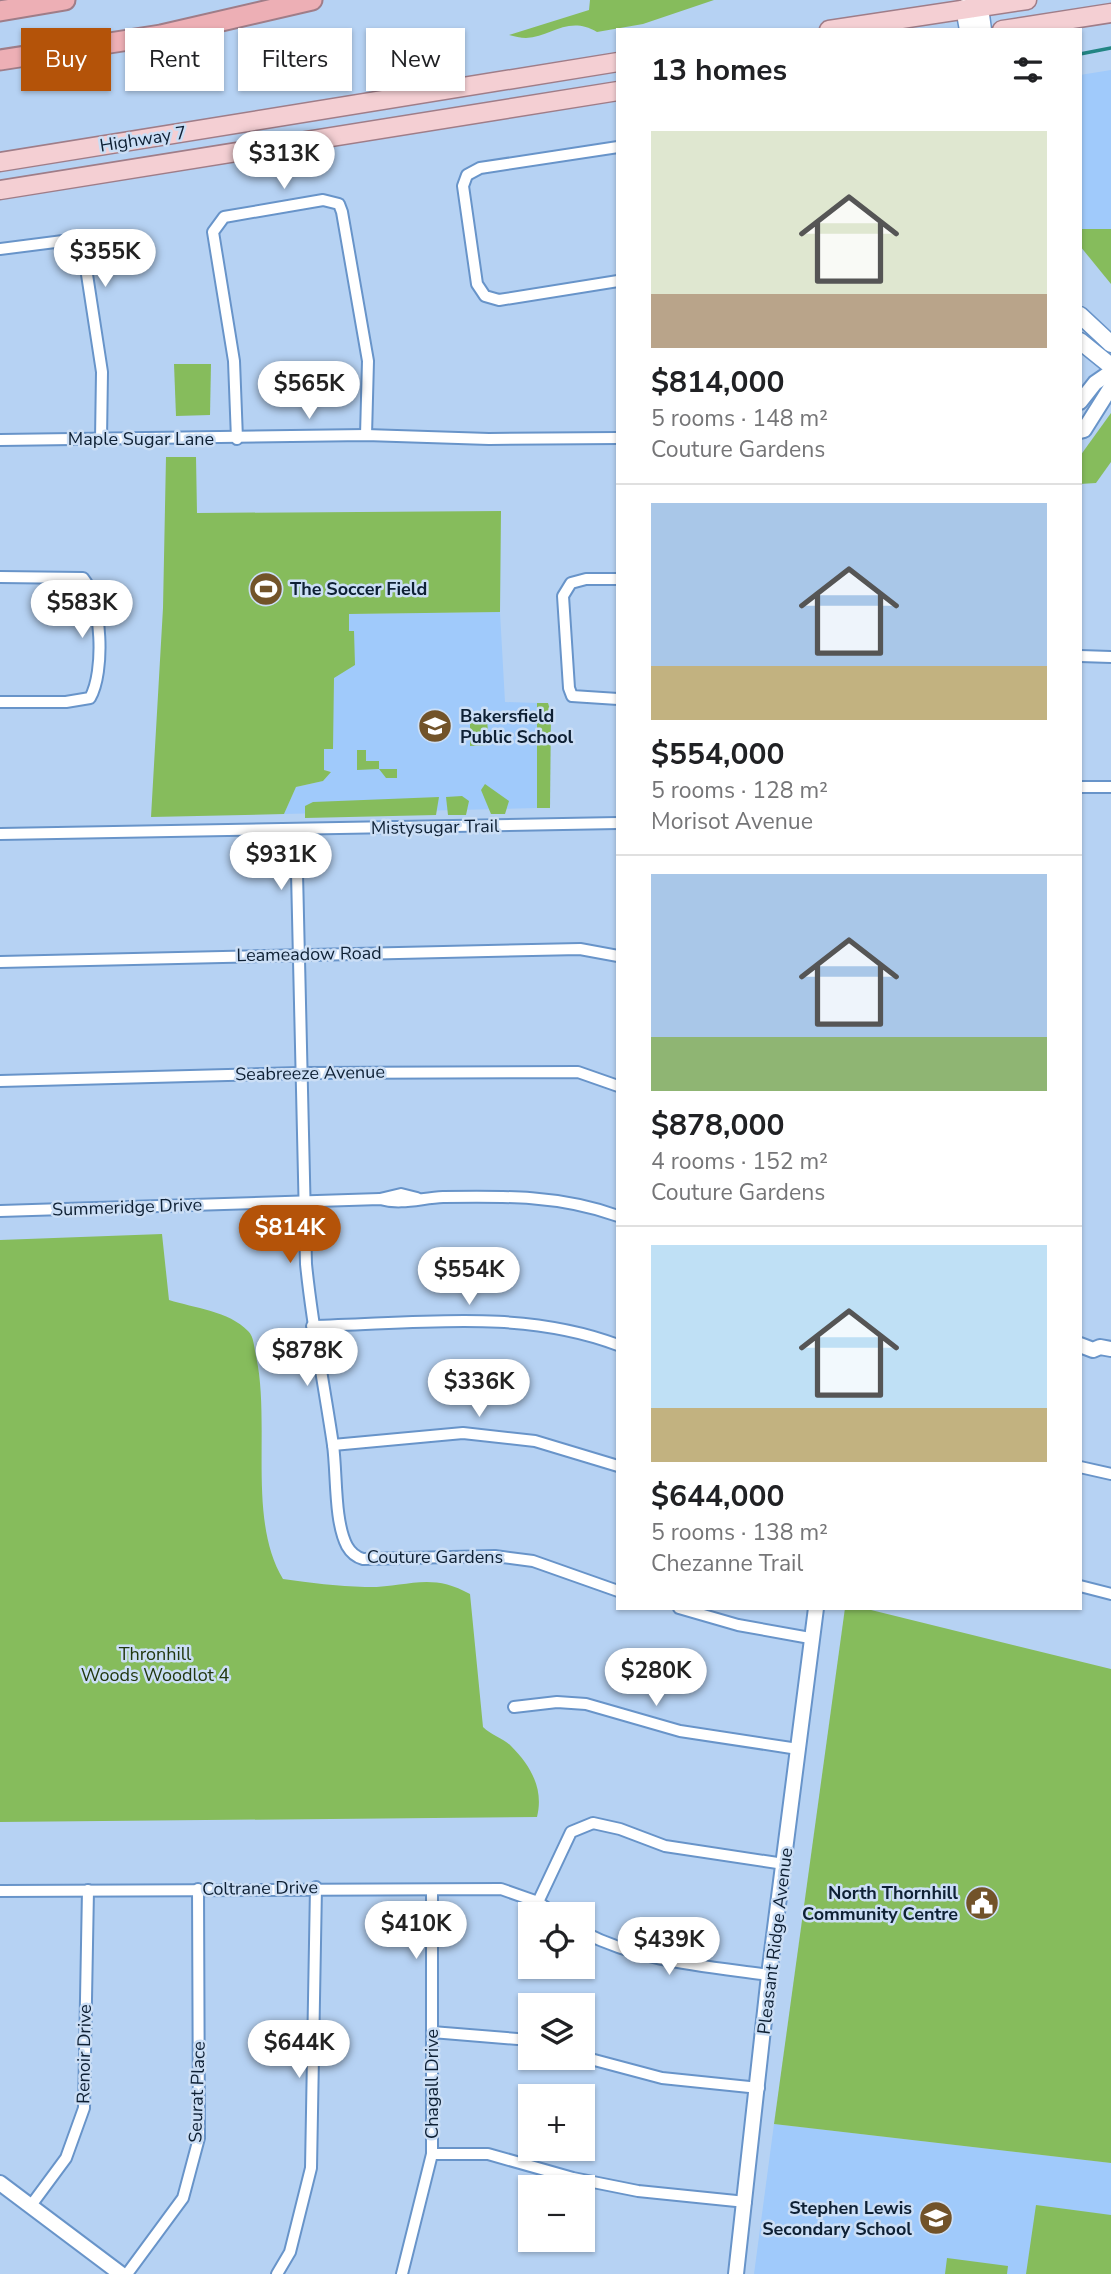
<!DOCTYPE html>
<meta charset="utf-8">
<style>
:root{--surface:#fff;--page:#f6f6f6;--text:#202124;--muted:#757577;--line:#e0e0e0;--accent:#b45309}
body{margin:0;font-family:"Nunito Sans",sans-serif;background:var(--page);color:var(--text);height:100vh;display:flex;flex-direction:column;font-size:26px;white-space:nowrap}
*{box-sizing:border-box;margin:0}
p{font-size:23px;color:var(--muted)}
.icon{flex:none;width:38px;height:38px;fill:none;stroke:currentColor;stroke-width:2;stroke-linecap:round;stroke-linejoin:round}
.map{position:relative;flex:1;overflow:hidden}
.panel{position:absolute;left:616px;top:28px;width:466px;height:1582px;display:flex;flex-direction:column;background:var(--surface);border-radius:0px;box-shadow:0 2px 5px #0004}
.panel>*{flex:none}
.top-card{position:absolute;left:21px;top:28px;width:490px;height:63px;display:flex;gap:14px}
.controls{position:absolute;left:518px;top:1902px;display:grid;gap:14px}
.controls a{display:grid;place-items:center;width:77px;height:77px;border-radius:0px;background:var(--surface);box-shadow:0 2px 5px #0004;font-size:35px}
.price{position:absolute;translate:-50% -60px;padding:0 16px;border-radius:24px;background:#fff;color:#222;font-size:23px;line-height:46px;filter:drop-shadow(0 2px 4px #0008)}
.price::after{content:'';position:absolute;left:50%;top:42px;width:21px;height:16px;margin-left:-10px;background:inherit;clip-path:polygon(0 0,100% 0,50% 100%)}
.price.current{background:var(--accent);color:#fff}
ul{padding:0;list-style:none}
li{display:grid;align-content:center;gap:14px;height:371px;padding:0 35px}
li+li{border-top:2px solid var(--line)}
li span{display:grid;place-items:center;height:217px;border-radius:0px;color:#555}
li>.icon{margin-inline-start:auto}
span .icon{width:126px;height:126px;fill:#fffc;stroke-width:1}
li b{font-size:30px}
h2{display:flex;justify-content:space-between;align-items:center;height:84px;padding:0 35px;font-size:30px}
.tag{padding:0 24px;border-radius:0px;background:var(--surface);box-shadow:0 2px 5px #0004;font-size:24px;line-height:63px}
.tag.current{background:var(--accent);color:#fff}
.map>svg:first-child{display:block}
.built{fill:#a0cafb}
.green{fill:#86bc5c}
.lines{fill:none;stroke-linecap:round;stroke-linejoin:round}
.stream{stroke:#228583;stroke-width:3.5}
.minor-casing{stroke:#6894c9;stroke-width:14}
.tertiary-casing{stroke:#6894c9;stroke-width:18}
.secondary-casing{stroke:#6894c9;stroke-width:19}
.primary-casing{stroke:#9f7d88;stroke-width:21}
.motorway-casing{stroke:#9f7d88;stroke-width:23}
.minor{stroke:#fff;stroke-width:10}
.tertiary{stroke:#fff;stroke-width:14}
.secondary{stroke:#fff;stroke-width:16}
.primary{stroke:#f4cfd3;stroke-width:18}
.motorway{stroke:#edafb5;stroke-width:19}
.labels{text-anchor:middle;stroke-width:5;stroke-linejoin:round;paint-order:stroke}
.street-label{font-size:18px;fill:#0e2034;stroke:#cbdef5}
.poi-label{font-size:18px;font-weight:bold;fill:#0e2034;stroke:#cbdef5;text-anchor:start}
.park-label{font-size:18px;fill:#21370e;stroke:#cbdef5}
</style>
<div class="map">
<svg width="1111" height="2274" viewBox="0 0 1111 2274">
<rect width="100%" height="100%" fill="#b6d2f3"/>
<g class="built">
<path d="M1111,70V229H1080V75Z"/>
<path d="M500,612L505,702L537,703V808L284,814L296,787L323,781L331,771L324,770V748L333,749V665L354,631H349V614Z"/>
<path d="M774,2124L1111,2163V2274H754Z"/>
</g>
<g class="green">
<path d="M590,0H714L643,24L597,32C568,15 551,37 526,38C521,38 514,36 509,35L589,10Z"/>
<path d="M1080,229H1111V284L1080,246Z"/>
<path d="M174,364H211L210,415L176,416Z"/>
<path d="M1111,413V462L1096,483L1080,484V456Z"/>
<path d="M166,457H196L197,513L501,511L500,612L349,614V631H354L355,665L334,678L333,749H324V770L331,772L323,781L296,787L284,814L151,817L163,608Z"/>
<path d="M537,703H548L551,713L550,808H537Z"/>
<path d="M470,715L487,720L489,745L470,746Z"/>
<path d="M357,750H366V761H379V769H397V778H386L379,769L357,770Z"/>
<path d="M485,784L509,801L505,814H491L481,790Z"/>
<path d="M462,796L469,801L466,815H448L446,797Z"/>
<path d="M439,797L436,815L305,818V806L313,802Z"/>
<path d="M162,1234L169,1300C194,1308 229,1311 248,1331C254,1336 254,1348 256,1356C271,1424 247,1520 283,1579C310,1583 338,1586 365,1587C406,1588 430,1571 470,1594L483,1727C491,1735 503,1738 511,1746C531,1766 544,1789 537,1817L0,1822V1240Z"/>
<path d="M845,1608H863L1111,1669V2163L774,2124Z"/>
<path d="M1036,2205L1111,2215V2274H1026Z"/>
<path d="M947,2258L1008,2266L1007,2274H945Z"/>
</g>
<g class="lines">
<path class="stream" d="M1080,54L1111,48"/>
<g class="minor-casing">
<g id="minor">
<path d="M618,147L480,168L467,175L463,186L477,284L485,296L499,300L618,281"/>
<path d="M0,249L63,241L78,245L84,255L102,372L101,439"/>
<path d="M237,439L234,361L213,232L224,217L323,200L339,204L342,212L368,361L366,435"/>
<path d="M0,440L366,435L489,439L618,438"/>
<path d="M0,577L83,578C102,601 105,672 90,698L66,702H0"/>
<path d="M618,579H586L571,583L563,596L569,688L572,696L618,699"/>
<path d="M1080,656L1111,657"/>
<path d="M1080,787H1111"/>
<path d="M296,829L306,1264C312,1325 324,1384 333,1445C337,1474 334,1521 347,1546C351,1553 356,1557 363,1559L495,1556L533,1561L618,1591"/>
<path d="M0,834L618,823"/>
<path d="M0,962L580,949L618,956"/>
<path d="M0,1081L299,1073L578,1072L618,1086"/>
<path d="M380,1199L401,1194L417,1198"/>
<path d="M0,1211L380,1199C401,1205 421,1198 443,1197C504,1196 560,1195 618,1216"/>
<path d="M312,1326C413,1324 521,1308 618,1345"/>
<path d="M333,1445L463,1433L535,1441L618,1466"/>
<path d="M1080,1467L1111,1474"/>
<path d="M1080,1586L1111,1594"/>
<path d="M679,1608L738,1625L810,1638"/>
<path d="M514,1707L557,1702L586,1704L680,1731L798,1749"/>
<path d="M0,1891L501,1889L538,1902L555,1914"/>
<path d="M538,1902L571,1832L593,1823L620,1829L665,1846L784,1864"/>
<path d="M583,1932C641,1962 705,1966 769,1975"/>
<path d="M432,2032L530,2040"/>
<path d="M583,2057L662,2078L759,2088"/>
<path d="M432,2154H488L573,2178L638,2191L746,2202"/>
<path d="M32,2204L66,2158L84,2108L88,1890"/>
<path d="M127,2274L183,2198L199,2138L198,1889"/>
<path d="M277,2274L290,2252L311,2168L316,1887"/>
<path d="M402,2274L432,2154V1890"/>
</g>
</g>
<g class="tertiary-casing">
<g id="tertiary">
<path d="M1080,402L1095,383L1111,372"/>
<path d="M1080,431L1084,430L1111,387"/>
<path d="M1080,1345L1093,1350L1100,1347L1111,1349"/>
<path d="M0,2183L121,2274"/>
<path d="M736,2274L769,1975L816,1608"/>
</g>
</g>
<g class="secondary-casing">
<g id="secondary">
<path d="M980,7L983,30"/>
<path d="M964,8L968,30"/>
<path d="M1080,315L1111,344"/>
<path d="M1080,341L1111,366"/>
</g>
</g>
<g class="primary-casing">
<g id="primary">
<path d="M829,30L1027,0"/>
<path d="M1002,30L1111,13"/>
<path d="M0,162L618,62"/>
<path d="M0,190L618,91"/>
</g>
</g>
<g class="motorway-casing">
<g id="motorway">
<path d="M0,11L65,0"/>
<path d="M0,60L161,35L312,0"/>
</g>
</g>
<use href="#minor" class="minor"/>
<use href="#tertiary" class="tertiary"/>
<use href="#secondary" class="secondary"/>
<use href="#primary" class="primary"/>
<use href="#motorway" class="motorway"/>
</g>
<defs>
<g id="stadium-disc" transform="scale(1.75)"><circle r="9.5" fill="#725329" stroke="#cbdef5"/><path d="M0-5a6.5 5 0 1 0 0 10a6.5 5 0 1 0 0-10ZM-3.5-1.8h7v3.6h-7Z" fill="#fff"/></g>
<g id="school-disc" transform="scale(1.75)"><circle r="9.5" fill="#725329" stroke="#cbdef5"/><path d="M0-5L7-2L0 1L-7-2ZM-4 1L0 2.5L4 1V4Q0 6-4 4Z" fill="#fff"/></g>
<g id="civic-disc" transform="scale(1.75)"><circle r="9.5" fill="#725329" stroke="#cbdef5"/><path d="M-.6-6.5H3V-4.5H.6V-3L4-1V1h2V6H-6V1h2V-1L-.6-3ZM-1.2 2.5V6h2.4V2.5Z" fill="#fff"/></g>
</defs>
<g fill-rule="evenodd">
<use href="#stadium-disc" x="266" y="589"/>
<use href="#school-disc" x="435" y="726"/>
<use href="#civic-disc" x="982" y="1903"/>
<use href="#school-disc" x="936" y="2218"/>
</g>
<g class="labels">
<g class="street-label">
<text transform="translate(143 139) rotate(-9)" y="6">Highway 7</text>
<text x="141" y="445">Maple Sugar Lane</text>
<text transform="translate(435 827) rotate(-1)" y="6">Mistysugar Trail</text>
<text transform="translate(309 954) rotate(-1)" y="6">Leameadow Road</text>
<text transform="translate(310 1073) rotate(-1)" y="6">Seabreeze Avenue</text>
<text transform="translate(127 1207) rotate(-2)" y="6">Summeridge Drive</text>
<text x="435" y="1563">Couture Gardens</text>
<text transform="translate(260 1888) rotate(-1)" y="6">Coltrane Drive</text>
<text transform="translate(775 1941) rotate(-83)" y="6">Pleasant Ridge Avenue</text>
<text transform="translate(84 2054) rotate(-89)" y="6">Renoir Drive</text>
<text transform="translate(432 2084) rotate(-90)" y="6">Chagall Drive</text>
<text transform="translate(197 2092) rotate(-88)" y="6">Seurat Place</text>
</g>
<g class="poi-label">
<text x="290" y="595">The Soccer Field</text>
<text x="460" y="722">Bakersfield<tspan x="460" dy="21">Public School</tspan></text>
<text x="958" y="1899" text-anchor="end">North Thornhill<tspan x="958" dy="21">Community Centre</tspan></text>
<text x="912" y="2214" text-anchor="end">Stephen Lewis<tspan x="912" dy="21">Secondary School</tspan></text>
</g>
<g class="park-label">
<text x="155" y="1660">Thronhill<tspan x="155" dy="21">Woods Woodlot 4</tspan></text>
</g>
</g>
</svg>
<div class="controls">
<a><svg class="icon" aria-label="locate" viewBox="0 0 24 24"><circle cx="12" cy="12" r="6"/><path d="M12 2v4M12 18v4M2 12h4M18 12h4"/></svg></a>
<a><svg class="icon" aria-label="layers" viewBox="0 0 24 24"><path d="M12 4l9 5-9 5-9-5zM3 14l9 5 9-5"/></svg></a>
<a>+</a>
<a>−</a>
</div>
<b class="price" style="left:284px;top:191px">$313K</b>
<b class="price" style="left:105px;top:289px">$355K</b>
<b class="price" style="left:309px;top:421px">$565K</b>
<b class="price" style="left:82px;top:640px">$583K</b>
<b class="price" style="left:281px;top:892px">$931K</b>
<b class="price current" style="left:290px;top:1265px">$814K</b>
<b class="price" style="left:469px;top:1307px">$554K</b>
<b class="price" style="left:307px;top:1388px">$878K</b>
<b class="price" style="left:479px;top:1419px">$336K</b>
<b class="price" style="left:656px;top:1708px">$280K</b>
<b class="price" style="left:416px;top:1961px">$410K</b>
<b class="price" style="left:669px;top:1977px">$439K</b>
<b class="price" style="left:299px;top:2080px">$644K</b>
<div class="top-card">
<a class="tag current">Buy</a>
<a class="tag">Rent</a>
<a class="tag">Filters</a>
<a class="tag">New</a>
</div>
<section class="panel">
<h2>13 homes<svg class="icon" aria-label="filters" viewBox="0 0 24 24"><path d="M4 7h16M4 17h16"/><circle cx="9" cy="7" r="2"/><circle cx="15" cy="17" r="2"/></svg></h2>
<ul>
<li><span style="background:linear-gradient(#dfe7d0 75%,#b9a48a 0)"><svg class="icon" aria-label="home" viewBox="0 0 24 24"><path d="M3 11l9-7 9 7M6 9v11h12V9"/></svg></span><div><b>$814,000</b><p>5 rooms · 148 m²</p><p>Couture Gardens</p></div></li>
<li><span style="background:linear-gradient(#a9c7e8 75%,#c2b280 0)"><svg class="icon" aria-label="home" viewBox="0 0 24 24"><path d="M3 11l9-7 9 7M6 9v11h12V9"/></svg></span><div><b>$554,000</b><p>5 rooms · 128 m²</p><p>Morisot Avenue</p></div></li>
<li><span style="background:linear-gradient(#a9c7e8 75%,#8fb573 0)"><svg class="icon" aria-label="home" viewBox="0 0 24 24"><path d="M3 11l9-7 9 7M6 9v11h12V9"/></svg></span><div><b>$878,000</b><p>4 rooms · 152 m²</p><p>Couture Gardens</p></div></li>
<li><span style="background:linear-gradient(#bfe0f5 75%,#c2b280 0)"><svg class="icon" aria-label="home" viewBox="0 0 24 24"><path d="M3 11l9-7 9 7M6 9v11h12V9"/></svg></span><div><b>$644,000</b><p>5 rooms · 138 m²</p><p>Chezanne Trail</p></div></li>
</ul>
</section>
</div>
